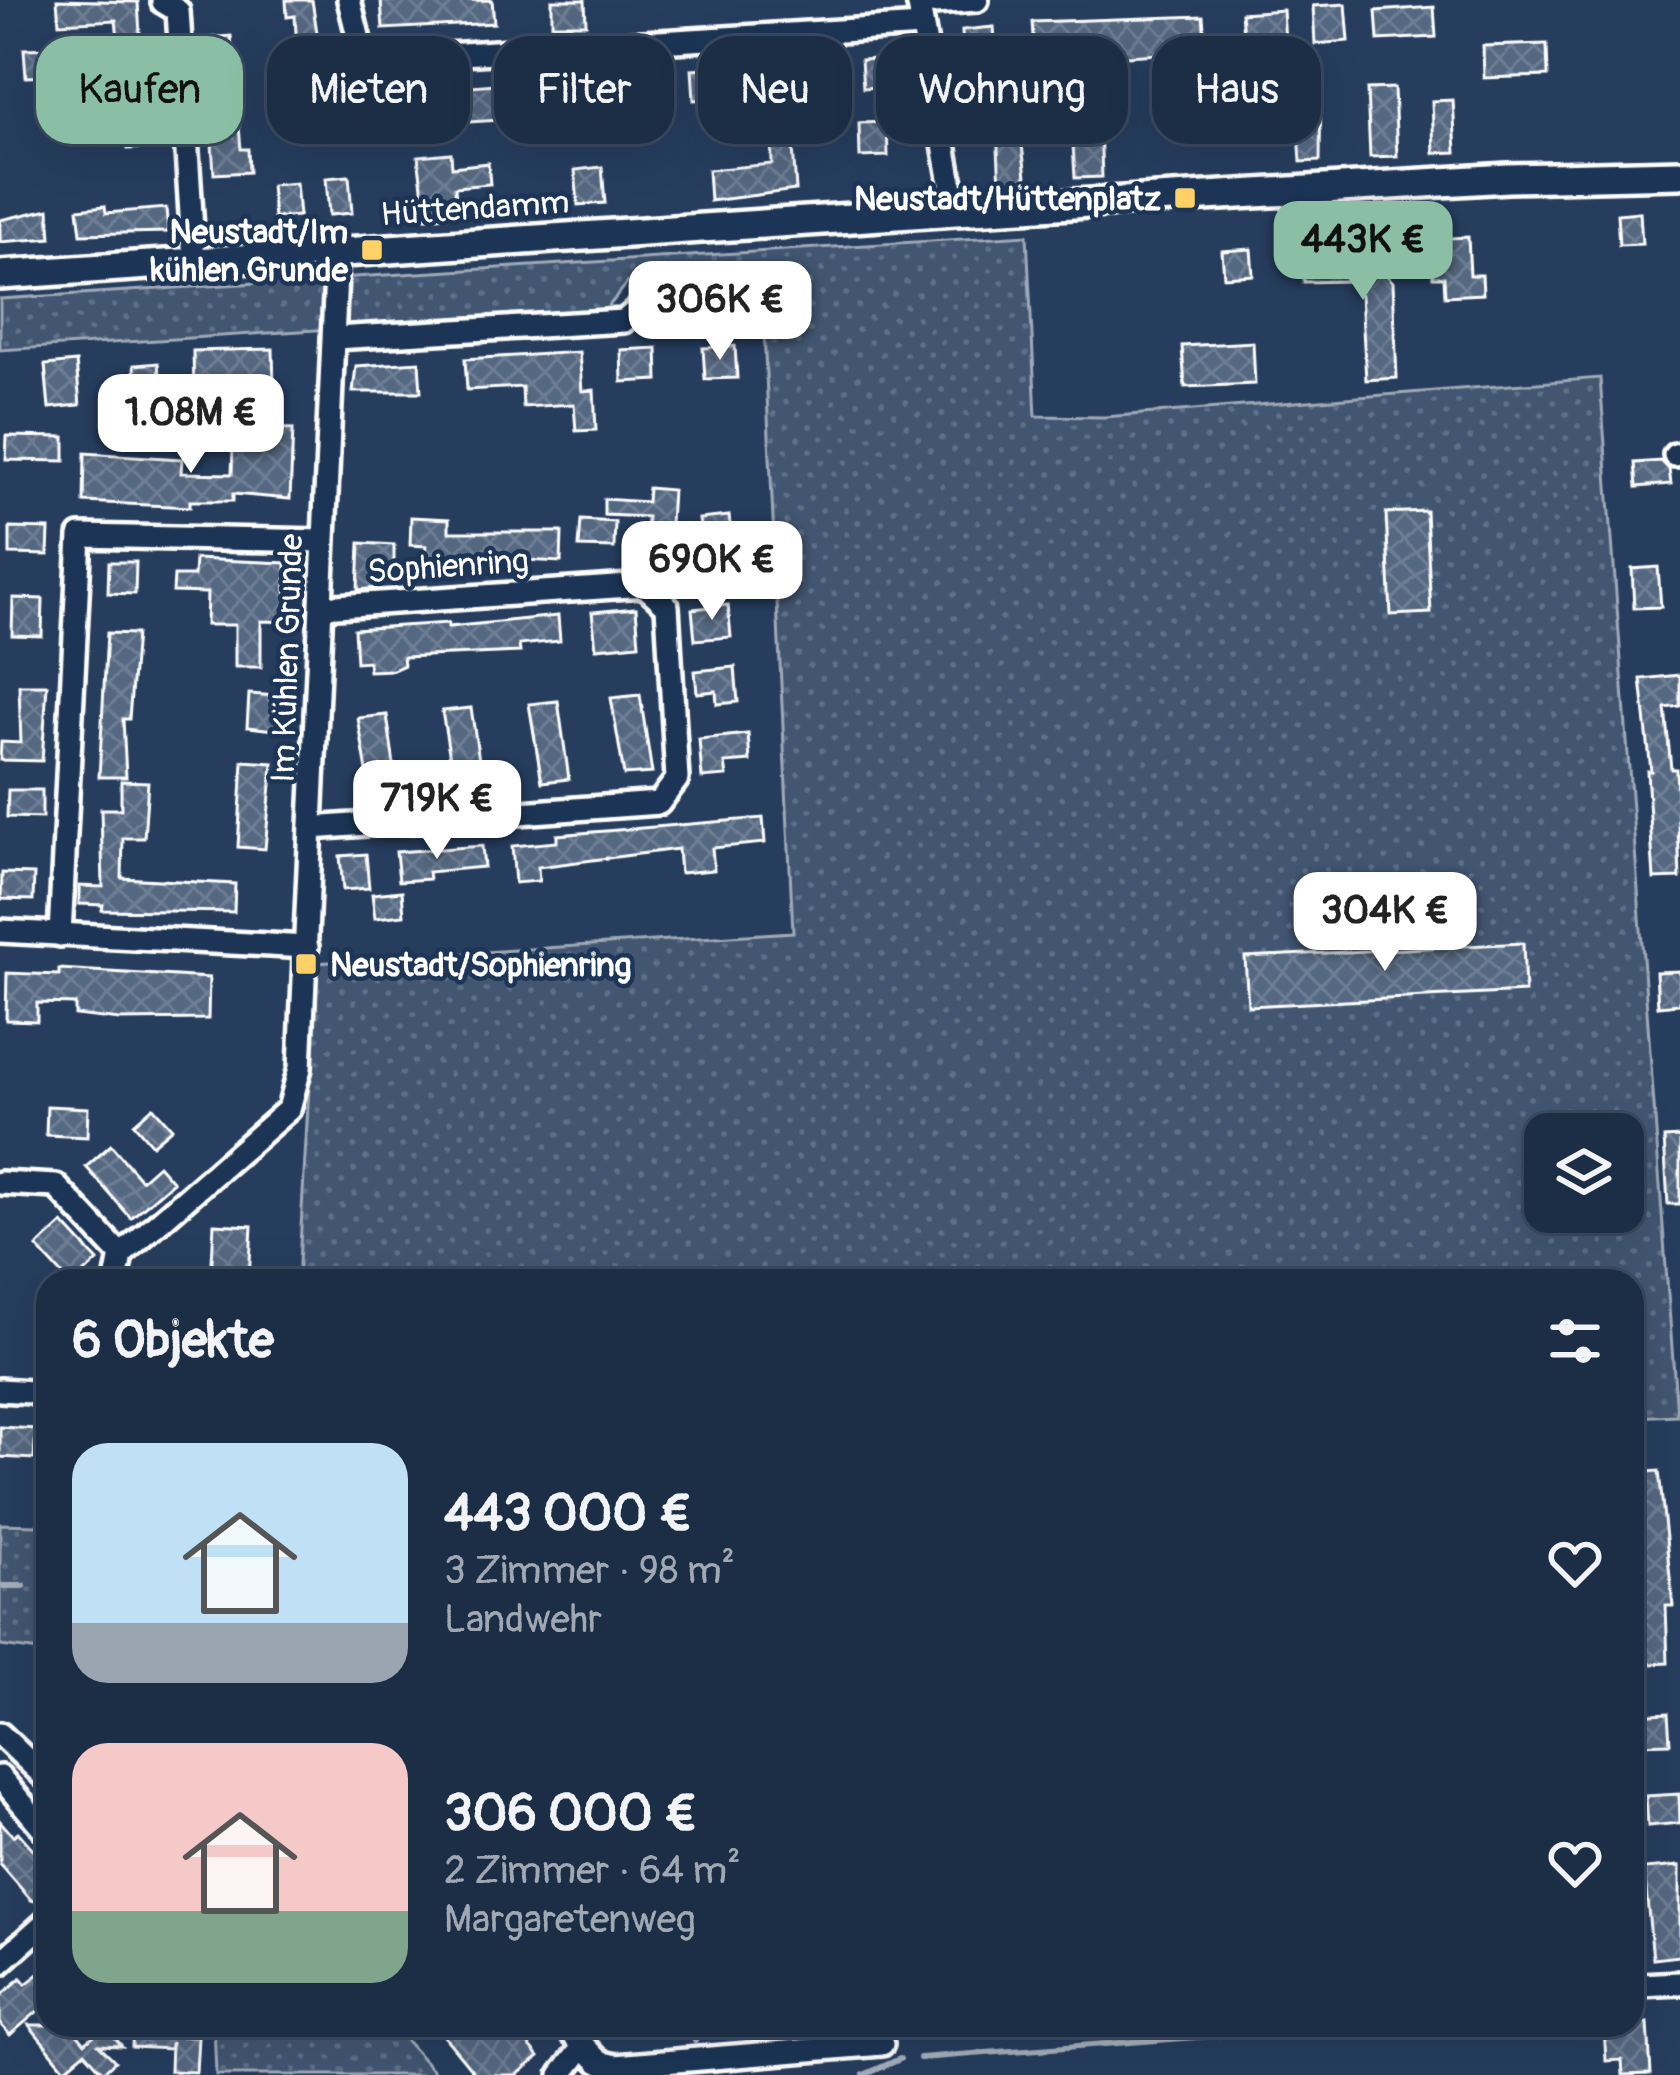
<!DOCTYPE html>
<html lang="de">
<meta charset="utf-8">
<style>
:root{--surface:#1c2e46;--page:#293a51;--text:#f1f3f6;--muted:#a0a8b3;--line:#3a4a5f;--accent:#8abfa5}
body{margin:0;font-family:Pangolin,sans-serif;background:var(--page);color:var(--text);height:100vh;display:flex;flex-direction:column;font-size:45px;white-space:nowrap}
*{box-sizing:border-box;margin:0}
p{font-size:39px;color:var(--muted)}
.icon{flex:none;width:66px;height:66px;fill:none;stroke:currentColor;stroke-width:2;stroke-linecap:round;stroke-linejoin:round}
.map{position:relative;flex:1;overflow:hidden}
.sheet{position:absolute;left:36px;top:1269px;width:1608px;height:768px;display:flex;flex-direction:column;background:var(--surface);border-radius:36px;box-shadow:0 12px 48px #0002,0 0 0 3px var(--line)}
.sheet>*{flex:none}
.hud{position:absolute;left:36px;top:36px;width:1608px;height:108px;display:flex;gap:24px}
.fabs{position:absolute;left:1524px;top:1113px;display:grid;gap:24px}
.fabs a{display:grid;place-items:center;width:120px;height:120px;border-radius:24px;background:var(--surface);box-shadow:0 12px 48px #0002,0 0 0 3px var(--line);font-size:60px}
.price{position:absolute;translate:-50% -102px;padding:0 27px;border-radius:24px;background:#fff;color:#222;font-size:39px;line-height:78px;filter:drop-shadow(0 3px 6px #0008)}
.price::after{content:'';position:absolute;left:50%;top:72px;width:36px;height:27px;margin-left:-18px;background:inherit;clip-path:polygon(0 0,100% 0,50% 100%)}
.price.current{background:var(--accent);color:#111}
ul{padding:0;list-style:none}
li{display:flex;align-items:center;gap:36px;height:300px;padding:0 36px}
li span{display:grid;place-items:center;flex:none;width:336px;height:240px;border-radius:36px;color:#555}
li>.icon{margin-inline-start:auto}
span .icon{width:144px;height:144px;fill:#fffc;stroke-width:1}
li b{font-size:51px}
h2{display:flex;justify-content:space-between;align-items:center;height:144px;padding:0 36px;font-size:51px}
.tag{padding:0 42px;border-radius:36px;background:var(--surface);box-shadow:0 12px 48px #0002,0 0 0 3px var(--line);font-size:42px;line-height:108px}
.tag.current{background:var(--accent);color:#111}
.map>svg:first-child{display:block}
.grass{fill:url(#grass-dots);stroke:#a0aab8;stroke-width:3;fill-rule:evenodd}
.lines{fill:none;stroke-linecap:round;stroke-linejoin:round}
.stream{stroke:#a4aebb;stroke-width:6}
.building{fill:url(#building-cross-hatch);stroke:#fff;stroke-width:3}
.minor-casing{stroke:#fff;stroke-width:30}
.tertiary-casing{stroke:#fff;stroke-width:36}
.minor{stroke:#1d3557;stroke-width:21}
.tertiary{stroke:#1d3557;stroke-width:27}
.poi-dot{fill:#ffd166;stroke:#1d3557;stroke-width:4.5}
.labels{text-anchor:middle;stroke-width:9;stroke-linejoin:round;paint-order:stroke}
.poi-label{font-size:33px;font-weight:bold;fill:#fff;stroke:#1d3557;text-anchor:end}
.street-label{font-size:33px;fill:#fff;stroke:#1d3557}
</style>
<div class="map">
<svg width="1680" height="2075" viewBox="0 0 1680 2075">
<defs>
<pattern id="grass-dots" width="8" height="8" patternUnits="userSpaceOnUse" patternTransform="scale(3)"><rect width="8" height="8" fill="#425672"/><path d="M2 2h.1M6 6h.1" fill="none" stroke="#5e6f87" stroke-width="1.8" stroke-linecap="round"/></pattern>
<pattern id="building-cross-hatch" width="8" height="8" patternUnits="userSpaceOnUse" patternTransform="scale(3)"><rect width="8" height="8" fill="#556781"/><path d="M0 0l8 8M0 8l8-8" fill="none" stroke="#6e7e94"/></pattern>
</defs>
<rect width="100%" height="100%" fill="#263d5e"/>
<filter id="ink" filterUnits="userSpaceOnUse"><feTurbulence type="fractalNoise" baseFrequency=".00833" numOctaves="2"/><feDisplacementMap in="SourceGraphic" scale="24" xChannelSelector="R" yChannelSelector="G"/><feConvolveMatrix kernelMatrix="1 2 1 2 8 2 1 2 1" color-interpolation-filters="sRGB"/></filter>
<g filter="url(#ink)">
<g class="grass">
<path d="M1027,235L1036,416L1104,417L1600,378L1677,1415L1632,1417V1281H298L316,963L793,932L761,271L634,275L604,312L0,350V299ZM1545,1134H1623V1212H1545Z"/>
<path d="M0,1524L37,1525L48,1535V1652L0,1646Z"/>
<path d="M214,2025H392L437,2075H216Z"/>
</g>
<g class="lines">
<g class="stream">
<path d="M0,1586H24"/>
<path d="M692,2025L695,2041"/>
<path d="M920,2058L1353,2025"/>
<path d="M864,2075L900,2059"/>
</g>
</g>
<g class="building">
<path d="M57,0L138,2L141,50L155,49L156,71L122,73L116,20L59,23Z"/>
<path d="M286,0H312L322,65L298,66L295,16L287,17Z"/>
<path d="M492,0L494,23L383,29L381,1Z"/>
<path d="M552,0H585L586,24H552Z"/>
<path d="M1346,4L1349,41L1315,44L1313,6Z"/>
<path d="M1434,7L1436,37L1378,40L1376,11Z"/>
<path d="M1283,10L1285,41L1244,44L1241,13Z"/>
<path d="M1203,16L1206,51L1096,58V47L1034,51L1032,22Z"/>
<path d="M994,27L996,53L963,55L962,30Z"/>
<path d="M231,36L241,149H248L249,172L214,174L205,38Z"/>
<path d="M1547,44L1548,76L1484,78L1483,46Z"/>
<path d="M56,48L57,76L26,77L24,49Z"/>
<path d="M895,58L897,86L863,88L861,60Z"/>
<path d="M819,63L821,95L761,98L759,66Z"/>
<path d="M726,67L728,98L694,100L692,69Z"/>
<path d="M654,71L656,99L515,108L516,119L388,127L385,93Z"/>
<path d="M1321,86L1320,161L1301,162L1296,87Z"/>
<path d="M1394,88L1397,156L1370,157L1367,89Z"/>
<path d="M1230,97L1231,127L1167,129L1166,108L1197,106V98Z"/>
<path d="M349,98L351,137L325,139L323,100Z"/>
<path d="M1453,100L1456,152L1434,153L1432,101Z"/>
<path d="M165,105L168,147L128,149L126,108Z"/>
<path d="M887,122L888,156L860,157L859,123Z"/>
<path d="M1100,126L1102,177L1075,178L1072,127Z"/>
<path d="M806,129V147H793L796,190L710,201L708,170L772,164L771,130Z"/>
<path d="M1020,130L1027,184L1000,185L997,131Z"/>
<path d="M451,153L452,167L488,163L490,184L455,187L457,215L426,218L418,156Z"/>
<path d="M602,167L605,203L578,205L575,170Z"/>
<path d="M349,176L352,213L329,215L326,178Z"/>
<path d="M296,183L299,216L274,218L271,185Z"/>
<path d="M105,206L106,213L166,208L168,232L81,234L78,209Z"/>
<path d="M49,209L51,238L0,242V220Z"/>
<path d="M1640,212L1642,244L1619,245L1617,214Z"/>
<path d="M1468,237L1470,275H1482L1483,294L1445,296L1444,277H1433L1431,239Z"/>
<path d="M1251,249L1253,275L1224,277L1222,251Z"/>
<path d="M1363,250L1393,282L1397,378L1366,380L1361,295L1350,281L1304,282L1302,252Z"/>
<path d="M1253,342L1255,384L1185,387L1182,346Z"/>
<path d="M735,346L737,378L705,379L703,348Z"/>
<path d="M657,348L658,380L622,382L621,350Z"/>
<path d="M273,349L274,389L194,391L193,351Z"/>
<path d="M579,352L582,391L594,390L596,430L576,431L574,404L523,407L522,387L467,390L465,359Z"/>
<path d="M76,362L80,405L49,408L45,365Z"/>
<path d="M419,362L421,392H353L356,366Z"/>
<path d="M158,363L161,396L136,398L134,365Z"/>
<path d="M265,428L293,429L290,499L233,494V501H190V507L84,502L85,453L182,459L181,473L232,474L233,446L264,447Z"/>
<path d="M7,436L65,437V461L6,460Z"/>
<path d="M1661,461L1669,469L1671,484L1637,487L1635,463Z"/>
<path d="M648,488L672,490L669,541L646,539L647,517L604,515V499L647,502Z"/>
<path d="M1426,511L1431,613L1391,615L1386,513Z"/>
<path d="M729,516L732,541L702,544L699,519Z"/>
<path d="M411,517L449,519V532H562L561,562L506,559L505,567L425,568L426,546L410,545Z"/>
<path d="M581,520L615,522L614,548L579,547Z"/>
<path d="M10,528L49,529L48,555L10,554Z"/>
<path d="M360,543L394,545V571H379L378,588L358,590Z"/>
<path d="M195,559L286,563V593L294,594L293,622L261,621V667H235V625H206L207,593L173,592L174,576H194Z"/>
<path d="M109,562H136L135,594L108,593Z"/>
<path d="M1658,567L1661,607L1634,608L1632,569Z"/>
<path d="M13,598L43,599L42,636L12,635Z"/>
<path d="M728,605L731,637L695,640L692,609Z"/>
<path d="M636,608L639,644L596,648L592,612Z"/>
<path d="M558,616L560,641L519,645L520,652L403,657L404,665L393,670L369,671L368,661L356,662L354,629L448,623V627Z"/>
<path d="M107,633L136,634L129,719H123L126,777H99Z"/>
<path d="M735,667L738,702L717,704L716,691L697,693L695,671Z"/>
<path d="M1680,675V706L1665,708L1671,769H1676L1680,878L1654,879L1647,771H1651L1641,679Z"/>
<path d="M19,685H47L42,761L0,760L1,742L21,743Z"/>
<path d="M249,694L277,696L275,730L247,727Z"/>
<path d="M640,695L652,773L624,775L611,698Z"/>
<path d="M558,701L569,779L542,782L529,704Z"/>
<path d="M471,708L483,786L455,788L442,711Z"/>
<path d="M387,715L398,793L371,795L358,718Z"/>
<path d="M748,734L750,761L725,763L727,776L702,778L699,739Z"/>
<path d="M243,761L273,763L265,849L238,847Z"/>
<path d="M121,781L148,782L144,838H123L122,878L235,884L234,912L102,910L103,905L79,904V886L103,887L101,809H121Z"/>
<path d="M8,790H42V818L7,817Z"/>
<path d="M763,818L765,843L712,848L714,870L680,873L678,849L538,867L539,881L515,883L512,846L557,842V835Z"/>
<path d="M482,846L484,867L428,872L429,879L399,881L396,852Z"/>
<path d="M366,854L369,888L343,890L340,856Z"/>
<path d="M2,873L34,874L33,900L1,899Z"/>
<path d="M402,891L404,915L375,918L372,894Z"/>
<path d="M1523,943L1525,992L1248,1006L1245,957Z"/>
<path d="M59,969L209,978L208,1019L120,1020L75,1015V1004L37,1003V1021L6,1020L7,973L59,975Z"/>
<path d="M1680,971V1004L1658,1006L1656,972Z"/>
<path d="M47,1106L88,1108L87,1137L46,1135Z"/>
<path d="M153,1107L172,1128L152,1145L134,1124Z"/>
<path d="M1680,1137V1204H1668L1664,1138Z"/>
<path d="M111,1145L141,1180L158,1165L173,1182L131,1218L86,1167Z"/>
<path d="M63,1223L98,1261L76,1281H68L37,1247Z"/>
<path d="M214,1224L252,1226L249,1281H211Z"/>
<path d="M0,1427L36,1429L34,1459L0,1457Z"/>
<path d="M1659,1471L1673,1606H1666L1668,1663L1635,1665L1632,1473Z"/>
<path d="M1668,1713L1670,1743L1636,1744L1635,1715Z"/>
<path d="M1679,1794L1680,1823L1648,1826L1646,1796Z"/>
<path d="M0,1821L13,1836L18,1832L48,1866V1905L31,1900L0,1864Z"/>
<path d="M1680,1866V1956L1653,1959L1644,1869Z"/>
<path d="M48,1967V1994L41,2001L45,2005L10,2035L0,2024V1997L21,1978L26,1984Z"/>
<path d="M1648,2023L1651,2074L1623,2075L1622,2060L1606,2061L1604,2027Z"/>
<path d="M29,2025H70L85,2043L105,2026L122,2046L99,2045L115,2061L103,2072L85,2052L65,2069Z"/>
<path d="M133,2025H172V2036L198,2037L196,2072L170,2071L171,2042V2049L132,2047Z"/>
<path d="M435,2025H512L539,2057L517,2075H476Z"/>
</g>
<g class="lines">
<g class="minor-casing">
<g id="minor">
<path d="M349,0L364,60L922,26"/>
<path d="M918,0L956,211"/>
<path d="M163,2L178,11L194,261"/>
<path d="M919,4L977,0"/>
<path d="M335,338L624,321L642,306"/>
<path d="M1675,455L1680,454"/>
<path d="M311,828L659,803L677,779L667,606L644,585L322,607"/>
<path d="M0,931L307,947"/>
<path d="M60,935L80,536L323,541"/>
<path d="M0,1183L56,1186L121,1255"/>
<path d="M116,1281L121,1255L289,1109L300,1068L337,252"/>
<path d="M0,1390L48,1393"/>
<path d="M0,1734L48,1780"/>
<path d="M0,1777L48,1834"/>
<path d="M0,1963L48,1920"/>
<path d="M1632,1978L1640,1985L1680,1983"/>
<path d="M564,2025L599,2062L615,2066L882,2044"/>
<path d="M561,2075L583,2047"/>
</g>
</g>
<g class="tertiary-casing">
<path id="tertiary" d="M0,275L956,211L1508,178L1680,174"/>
</g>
<use href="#minor" class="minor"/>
<use href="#tertiary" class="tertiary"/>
</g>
</g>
<g class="poi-dot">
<rect x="1173" y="186" width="24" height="24" rx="6"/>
<rect x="360" y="238" width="24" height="24" rx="6"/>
<rect x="294" y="952" width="24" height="24" rx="6"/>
</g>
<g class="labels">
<g class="poi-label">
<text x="1161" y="210">Neustadt/Hüttenplatz</text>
<text x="348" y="243">Neustadt/Im<tspan x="348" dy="38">kühlen Grunde</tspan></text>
<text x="330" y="976" text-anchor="start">Neustadt/Sophienring</text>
</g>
<g class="street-label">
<text transform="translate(475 207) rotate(-4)" y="12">Hüttendamm</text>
<text transform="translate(448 565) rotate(-4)" y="12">Sophienring</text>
<text transform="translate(286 658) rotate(-88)" y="12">Im Kühlen Grunde</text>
</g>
</g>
</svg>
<div class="fabs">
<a><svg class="icon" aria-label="layers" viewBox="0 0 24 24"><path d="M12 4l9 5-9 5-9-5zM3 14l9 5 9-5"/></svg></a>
</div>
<b class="price current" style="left:1363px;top:303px">443K €</b>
<b class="price" style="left:720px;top:363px">306K €</b>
<b class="price" style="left:191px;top:476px">1.08M €</b>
<b class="price" style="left:712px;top:623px">690K €</b>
<b class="price" style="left:437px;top:862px">719K €</b>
<b class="price" style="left:1385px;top:974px">304K €</b>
<div class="hud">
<a class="tag current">Kaufen</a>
<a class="tag">Mieten</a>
<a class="tag">Filter</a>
<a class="tag">Neu</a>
<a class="tag">Wohnung</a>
<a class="tag">Haus</a>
</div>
<section class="sheet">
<h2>6 Objekte<svg class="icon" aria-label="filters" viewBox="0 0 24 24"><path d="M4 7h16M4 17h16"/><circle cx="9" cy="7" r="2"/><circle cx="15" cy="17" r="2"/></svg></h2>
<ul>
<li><span style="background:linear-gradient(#bfe0f5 75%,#9aa5b1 0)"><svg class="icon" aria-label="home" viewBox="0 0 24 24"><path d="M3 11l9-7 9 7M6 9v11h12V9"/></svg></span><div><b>443 000 €</b><p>3 Zimmer · 98 m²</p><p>Landwehr</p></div><svg class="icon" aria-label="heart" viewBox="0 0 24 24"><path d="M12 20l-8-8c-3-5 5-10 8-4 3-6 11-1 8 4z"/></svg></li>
<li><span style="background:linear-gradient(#f6c9c9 70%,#7fa58c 0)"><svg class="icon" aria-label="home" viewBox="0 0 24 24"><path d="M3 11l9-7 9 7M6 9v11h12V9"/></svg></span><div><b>306 000 €</b><p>2 Zimmer · 64 m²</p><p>Margaretenweg</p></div><svg class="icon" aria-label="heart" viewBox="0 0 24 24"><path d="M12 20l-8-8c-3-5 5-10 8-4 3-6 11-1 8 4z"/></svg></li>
</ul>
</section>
</div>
